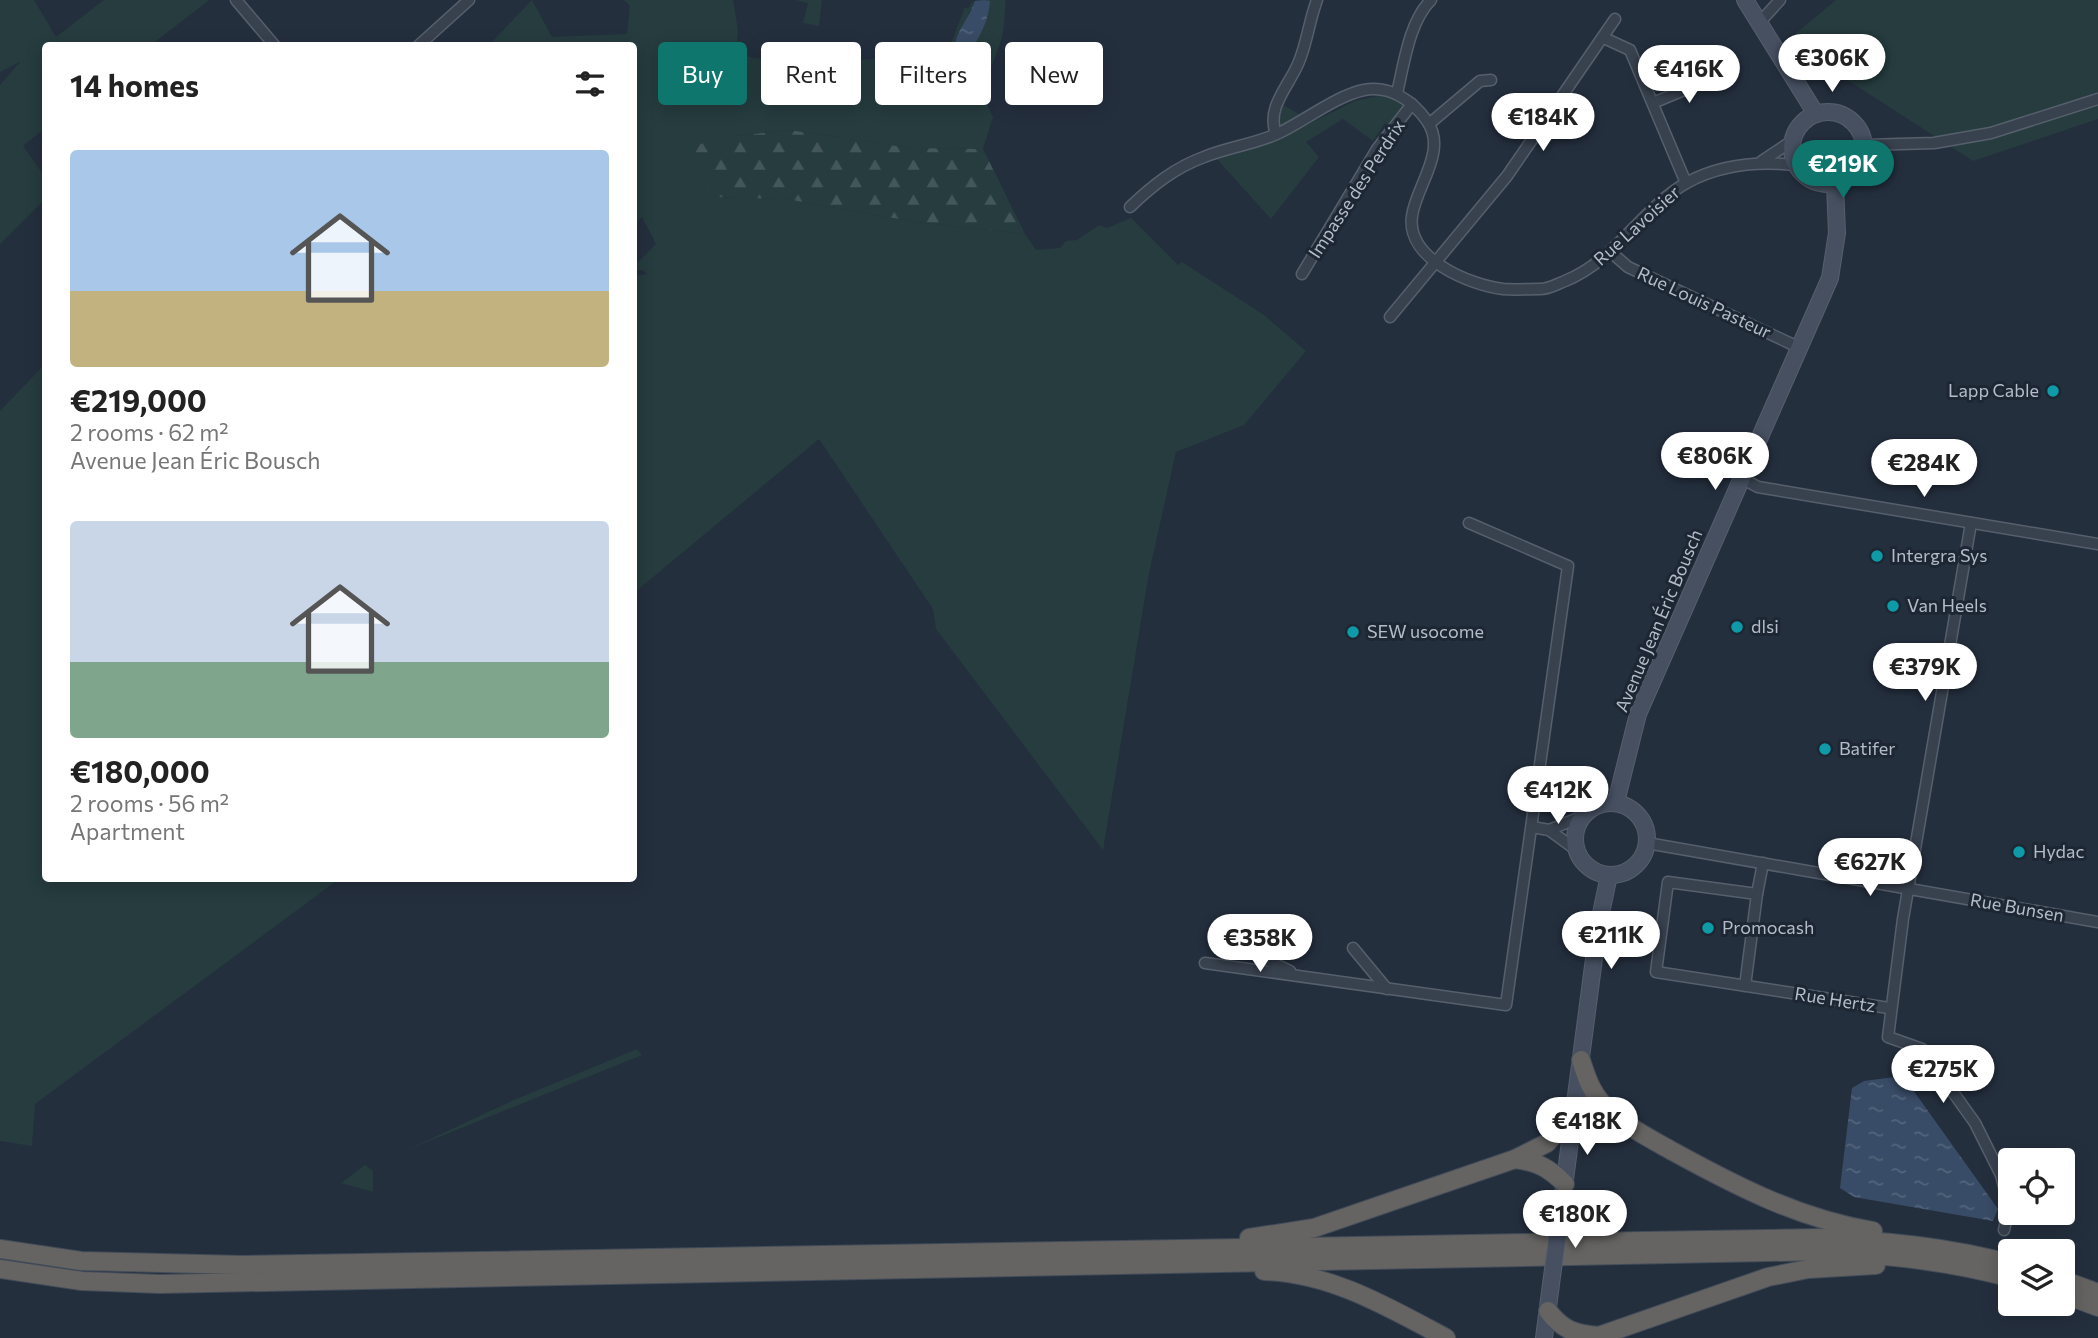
<!DOCTYPE html>
<meta charset="utf-8">
<style>
:root{--surface:#fff;--page:#f2f2f2;--text:#222;--muted:#767676;--accent:#0f766e}
body{margin:0;font-family:Commissioner,sans-serif;background:var(--page);color:var(--text);height:100vh;display:flex;flex-direction:column;font-size:26px;white-space:nowrap}
*{box-sizing:border-box;margin:0}
p{font-size:23px;color:var(--muted)}
.icon{flex:none;width:38px;height:38px;fill:none;stroke:currentColor;stroke-width:2;stroke-linecap:round;stroke-linejoin:round}
.map{position:relative;flex:1;overflow:hidden}
.side{position:absolute;left:42px;top:42px;width:595px;height:840px;display:flex;flex-direction:column;background:var(--surface);border-radius:7px;box-shadow:0 4px 18px #0003}
.side>*{flex:none}
.banner{position:absolute;left:658px;top:42px;width:665px;height:63px;display:flex;gap:14px}
.controls{position:absolute;left:1998px;top:1148px;display:grid;gap:14px}
.controls a{display:grid;place-items:center;width:77px;height:77px;border-radius:7px;background:var(--surface);box-shadow:0 4px 18px #0003;font-size:35px}
.price{position:absolute;translate:-50% -60px;padding:0 16px;border-radius:24px;background:#fff;color:#222;font-size:23px;line-height:46px;filter:drop-shadow(0 2px 4px #0008)}
.price::after{content:'';position:absolute;left:50%;top:42px;width:21px;height:16px;margin-left:-10px;background:inherit;clip-path:polygon(0 0,100% 0,50% 100%)}
.price.selected{background:var(--accent);color:#fff}
ul{padding:0;list-style:none}
li{display:grid;align-content:center;gap:14px;height:371px;padding:0 28px}
li span{display:grid;place-items:center;height:217px;border-radius:7px;color:#555}
li>.icon{margin-inline-start:auto}
span .icon{width:126px;height:126px;fill:#fffc;stroke-width:1}
li b{font-size:30px}
h2{display:flex;justify-content:space-between;align-items:center;height:84px;padding:0 28px;font-size:30px}
.pill{padding:0 24px;border-radius:7px;background:var(--surface);box-shadow:0 4px 18px #0003;font-size:24px;line-height:63px}
.pill.selected{background:var(--accent);color:#fff}
.map>svg:first-child{display:block}
.green{fill:#263c3f}
.forest{fill:url(#forest-firs)}
.water{fill:url(#water-ripples)}
.lines{fill:none;stroke-linecap:round;stroke-linejoin:round}
.minor-casing{stroke:#565f6c;stroke-width:13}
.secondary-casing{stroke:#565f6c;stroke-width:18}
.trunk-casing{stroke:#434c59;stroke-width:20}
.minor{stroke:#38414e;stroke-width:10}
.secondary{stroke:#465061;stroke-width:16}
.trunk{stroke:#656462;stroke-width:18}
.secondary-bridge-casing{stroke:#565f6c;stroke-width:18;stroke-linecap:butt}
.secondary-bridge{stroke:#465061;stroke-width:16}
.culture-dot{fill:#0f9aa8;stroke:#1d2633;stroke-width:2.5}
.labels{text-anchor:middle;stroke-width:6;stroke-linejoin:round;paint-order:stroke}
.street-label{font-size:18px;fill:#b4bcc9;stroke:#1d2633}
.poi-label{font-size:18px;fill:#b4bcc9;stroke:#1d2633;text-anchor:start}
</style>
<div class="map">
<svg width="2098" height="1338" viewBox="0 0 2098 1338">
<defs>
<pattern id="forest-firs" width="22" height="20" patternUnits="userSpaceOnUse" patternTransform="scale(1.75)"><rect width="22" height="20" fill="#263c3f"/><path d="M5 1l3.5 6h-7zM16 11l3.5 6h-7z" fill="#435659"/></pattern>
<pattern id="water-ripples" width="26" height="14" patternUnits="userSpaceOnUse" patternTransform="scale(1.75)"><rect width="26" height="14" fill="#394c67"/><path d="M2 4q2-2 4 0t4 0M15 11q2-2 4 0t4 0" fill="none" stroke="#53647b"/></pattern>
</defs>
<rect width="100%" height="100%" fill="#242f3e"/>
<g class="green">
<path d="M0,0H34L56,37L104,0H209L151,45L46,46L45,128L23,146L45,177V199L0,244V85L21,61L0,72Z"/>
<path d="M532,0L552,37L627,34L630,6L624,0H733L738,31L736,53L754,58L804,63L915,57L953,69L950,46L965,7L968,9C971,4 972,0 978,0L968,14L990,2L984,0H1006C1004,14 1005,31 1000,44C991,72 976,87 993,117L983,149L910,148L789,130L736,136L713,197L786,199L916,222L1025,234L1036,250L1060,248L1066,241L1077,240L1099,225L1107,228L1131,218L1178,265L1182,262L1264,315L1306,351L1244,425L1176,452L1149,573L1103,850L936,629L933,609L819,439L634,593V276L647,274L643,270H634V266L656,244L642,217L634,225V46H488Z"/>
<path d="M795,0H822L819,26L803,23L808,3Z"/>
<path d="M1836,0H2098V119L1973,161L1787,41Z"/>
<path d="M1378,96L1391,98L1404,107L1389,126L1385,123L1373,141L1343,119L1306,142L1319,157L1271,219L1216,158L1266,145L1355,101Z"/>
<path d="M1281,104L1301,115L1280,125L1277,123Z"/>
<path d="M45,364L46,878L339,879L35,1104L32,1146L0,1141V411Z"/>
<path d="M637,1049L642,1055L407,1150L514,1100Z"/>
<path d="M365,1165L373,1171V1192L341,1183Z"/>
</g>
<path class="forest" d="M789,130L910,148L983,149L1025,234L916,222L786,199L713,197L687,147L736,136Z"/>
<g class="water">
<path d="M984,0L990,1C988,27 974,48 957,66C949,33 965,29 975,1Z"/>
<path d="M1903,1076L1998,1209L1993,1221L1854,1197L1840,1188L1852,1088L1864,1081Z"/>
</g>
<g class="lines">
<g class="minor-casing">
<g id="minor">
<path d="M236,0L275,46"/>
<path d="M1760,22L1780,0"/>
<path d="M1604,38L1630,50L1686,183"/>
<path d="M418,46L469,0"/>
<path d="M1397,93C1404,64 1409,22 1431,0"/>
<path d="M1653,103L1713,78"/>
<path d="M1429,124L1480,81L1491,80"/>
<path d="M1276,134C1266,108 1288,87 1298,64C1307,44 1309,21 1317,0"/>
<path d="M1864,145L1934,143L1991,133L2098,99"/>
<path d="M1762,161L1792,141"/>
<path d="M1130,207C1152,186 1174,168 1204,157C1228,147 1256,144 1279,133C1304,121 1338,95 1364,90C1390,85 1413,101 1427,121C1448,151 1416,186 1412,216C1406,259 1470,285 1503,289C1515,290 1528,289 1540,289C1549,289 1557,284 1565,281C1617,260 1641,208 1688,182C1722,164 1758,161 1795,165"/>
<path d="M1612,253L1628,267L1800,348"/>
<path d="M1302,274L1377,149L1412,104"/>
<path d="M1390,317L1507,176L1615,19"/>
<path d="M1741,478L1758,487L2098,544"/>
<path d="M1971,523L1903,919L1888,1037L1922,1049L1975,1123L2001,1175L2009,1207L2004,1230"/>
<path d="M1532,827L1549,830L1575,849"/>
<path d="M1549,830L1583,816"/>
<path d="M1647,843L2098,922"/>
<path d="M1757,894L1763,863"/>
<path d="M1233,944L1290,971"/>
<path d="M1353,948L1387,989"/>
<path d="M1205,963L1506,1005L1568,566L1469,523"/>
<path d="M1745,986L1757,894L1668,882L1656,972L1889,1008"/>
</g>
</g>
<g class="secondary-casing">
<g id="secondary">
<path d="M1745,0L1816,114"/>
<circle cx="1828" cy="148" r="36"/>
<path d="M1616,802L1638,714L1830,278L1837,233L1835,184"/>
<circle cx="1611" cy="839" r="36"/>
<path d="M1561,1210L1598,928L1609,875"/>
<path d="M1544,1338L1551,1284"/>
</g>
</g>
<g class="trunk-casing">
<g id="trunk">
<path d="M1581,1060C1586,1076 1591,1091 1602,1103C1621,1124 1649,1138 1674,1152C1738,1187 1800,1219 1873,1231"/>
<path d="M1572,1125C1589,1117 1601,1115 1619,1119"/>
<path d="M1515,1159L1547,1143L1574,1112"/>
<path d="M1249,1238L1314,1228L1515,1159C1538,1162 1549,1168 1565,1184"/>
<path d="M0,1249L81,1261L242,1265L1821,1238C1885,1241 1949,1247 2011,1264"/>
<path d="M0,1269L82,1281L160,1284L1822,1251C1886,1255 1949,1261 2011,1278"/>
<path d="M1264,1271C1331,1273 1388,1307 1446,1338"/>
<path d="M2063,1280L2098,1293"/>
<path d="M2063,1294L2098,1307"/>
<path d="M1548,1311C1563,1330 1574,1334 1599,1336"/>
<path d="M1593,1338L1768,1277L1808,1269L1876,1265"/>
</g>
</g>
<use href="#minor" class="minor"/>
<use href="#secondary" class="secondary"/>
<use href="#trunk" class="trunk"/>
<g class="secondary-bridge-casing">
<path id="secondary-bridge" d="M1551,1284L1561,1210"/>
</g>
<use href="#secondary-bridge" class="secondary-bridge"/>
</g>
<g class="culture-dot">
<circle cx="2053" cy="391" r="7"/>
<circle cx="1877" cy="556" r="7"/>
<circle cx="1893" cy="606" r="7"/>
<circle cx="1737" cy="627" r="7"/>
<circle cx="1353" cy="632" r="7"/>
<circle cx="1825" cy="749" r="7"/>
<circle cx="2019" cy="852" r="7"/>
<circle cx="1708" cy="928" r="7"/>
</g>
<g class="labels">
<g class="street-label">
<text transform="translate(1357 189) rotate(-57)" y="6">Impasse des Perdrix</text>
<text transform="translate(1637 226) rotate(-42)" y="6">Rue Lavoisier</text>
<text transform="translate(1704 303) rotate(25)" y="6">Rue Louis Pasteur</text>
<text transform="translate(1659 621) rotate(-67)" y="6">Avenue Jean Éric Bousch</text>
<text transform="translate(2017 908) rotate(10)" y="6">Rue Bunsen</text>
<text transform="translate(1835 1000) rotate(9)" y="6">Rue Hertz</text>
</g>
<g class="poi-label">
<text x="2039" y="397" text-anchor="end">Lapp Cable</text>
<text x="1891" y="562">Intergra Sys</text>
<text x="1907" y="612">Van Heels</text>
<text x="1751" y="633">dlsi</text>
<text x="1367" y="638">SEW usocome</text>
<text x="1839" y="755">Batifer</text>
<text x="2033" y="858">Hydac</text>
<text x="1722" y="934">Promocash</text>
</g>
</g>
</svg>
<div class="controls">
<a><svg class="icon" aria-label="locate" viewBox="0 0 24 24"><circle cx="12" cy="12" r="6"/><path d="M12 2v4M12 18v4M2 12h4M18 12h4"/></svg></a>
<a><svg class="icon" aria-label="layers" viewBox="0 0 24 24"><path d="M12 4l9 5-9 5-9-5zM3 14l9 5 9-5"/></svg></a>
</div>
<b class="price" style="left:1832px;top:94px">€306K</b>
<b class="price" style="left:1689px;top:105px">€416K</b>
<b class="price" style="left:1543px;top:153px">€184K</b>
<b class="price selected" style="left:1843px;top:200px">€219K</b>
<b class="price" style="left:1715px;top:492px">€806K</b>
<b class="price" style="left:1924px;top:499px">€284K</b>
<b class="price" style="left:1925px;top:703px">€379K</b>
<b class="price" style="left:1558px;top:826px">€412K</b>
<b class="price" style="left:1870px;top:898px">€627K</b>
<b class="price" style="left:1611px;top:971px">€211K</b>
<b class="price" style="left:1260px;top:974px">€358K</b>
<b class="price" style="left:1943px;top:1105px">€275K</b>
<b class="price" style="left:1587px;top:1157px">€418K</b>
<b class="price" style="left:1575px;top:1250px">€180K</b>
<div class="banner">
<a class="pill selected">Buy</a>
<a class="pill">Rent</a>
<a class="pill">Filters</a>
<a class="pill">New</a>
</div>
<section class="side">
<h2>14 homes<svg class="icon" aria-label="filters" viewBox="0 0 24 24"><path d="M4 7h16M4 17h16"/><circle cx="9" cy="7" r="2"/><circle cx="15" cy="17" r="2"/></svg></h2>
<ul>
<li><span style="background:linear-gradient(#a9c7e8 65%,#c2b280 0)"><svg class="icon" aria-label="home" viewBox="0 0 24 24"><path d="M3 11l9-7 9 7M6 9v11h12V9"/></svg></span><div><b>€219,000</b><p>2 rooms · 62 m²</p><p>Avenue Jean Éric Bousch</p></div></li>
<li><span style="background:linear-gradient(#c9d6e8 65%,#7fa58c 0)"><svg class="icon" aria-label="home" viewBox="0 0 24 24"><path d="M3 11l9-7 9 7M6 9v11h12V9"/></svg></span><div><b>€180,000</b><p>2 rooms · 56 m²</p><p>Apartment</p></div></li>
</ul>
</section>
</div>
